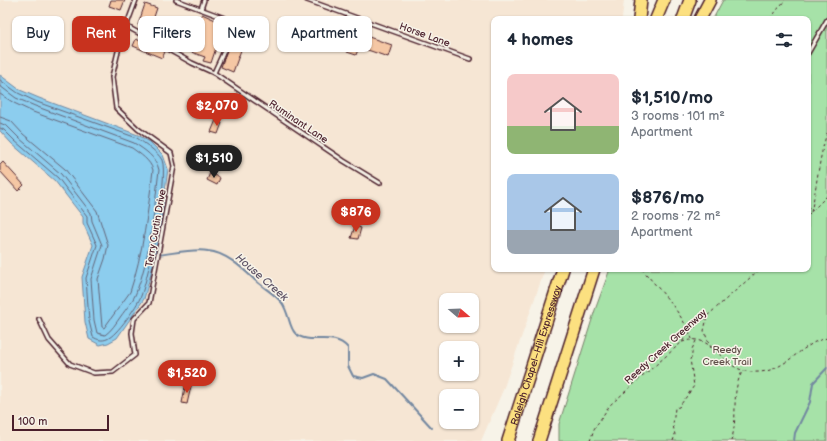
<!DOCTYPE html>
<meta charset="utf-8">
<style>
:root{--surface:#fff;--page:#f6f6f7;--text:#1f2937;--muted:#747a83;--accent:#c8321e}
body{margin:0;font-family:"Balsamiq Sans",sans-serif;background:var(--page);color:var(--text);height:100vh;display:flex;flex-direction:column;font-size:15px;white-space:nowrap}
*{box-sizing:border-box;margin:0}
p{font-size:13px;color:var(--muted)}
.icon{flex:none;width:22px;height:22px;fill:none;stroke:currentColor;stroke-width:2;stroke-linecap:round;stroke-linejoin:round}
.map{position:relative;flex:1;overflow:hidden}
.sheet{position:absolute;left:491px;top:16px;width:320px;height:256px;display:flex;flex-direction:column;background:var(--surface);border-radius:8px;box-shadow:0 1px 3px #0004}
.sheet>*{flex:none}
.top-card{position:absolute;left:12px;top:16px;width:380px;height:36px;display:flex;gap:8px}
.needle{width:26px;rotate:109deg}
.buttons{position:absolute;left:439px;top:293px;display:grid;gap:8px}
.buttons a{display:grid;place-items:center;width:40px;height:40px;border-radius:8px;background:var(--surface);box-shadow:0 1px 3px #0004;font-size:20px}
.scale{position:absolute;left:12px;bottom:10px;width:97px;box-sizing:border-box;padding-left:4px;border:2px solid #4a1f2b;border-top:0;font-size:11px;line-height:14px;white-space:nowrap;color:#4a1f2b;-webkit-text-stroke:3px #f7f3e8;paint-order:stroke}
.price{position:absolute;translate:-50% -34px;padding:0 9px;border-radius:14px;background:var(--accent);color:#fff;font-size:13px;line-height:26px;filter:drop-shadow(0 1px 2px #0008)}
.price::after{content:'';position:absolute;left:50%;top:24px;width:12px;height:9px;margin-left:-6px;background:inherit;clip-path:polygon(0 0,100% 0,50% 100%)}
.price.selected{background:#222;color:#fff}
ul{padding:0;list-style:none}
li{display:flex;align-items:center;gap:12px;height:100px;padding:0 16px}
li span{display:grid;place-items:center;flex:none;width:112px;height:80px;border-radius:8px;color:#555}
li>.icon{margin-inline-start:auto}
span .icon{width:48px;height:48px;fill:#fffc;stroke-width:1}
li b{font-size:17px}
h2{display:flex;justify-content:space-between;align-items:center;height:48px;padding:0 16px;font-size:17px}
.tag{padding:0 14px;border-radius:8px;background:var(--surface);box-shadow:0 1px 3px #0004;font-size:14px;line-height:36px}
.tag.selected{background:var(--accent);color:#fff}
.map>svg:first-child{display:block}
.built{fill:#f6e6d4;fill-rule:evenodd}
.green{fill:#a6e2a8;stroke:#78806a}
.water{fill:#8ccdee;stroke:#7287a0}
.lines{fill:none;stroke-linecap:round;stroke-linejoin:round}
.shore{stroke:#646579;stroke-width:1}
.stream{stroke:#7287a0;stroke-width:2}
.building{fill:#f5c7a4;stroke:#4a1f2b}
.service-casing{stroke:#4a1f2b;stroke-width:6}
.motorway-casing{stroke:#4a1f2b;stroke-width:14}
.path{stroke:#4a1f2b;stroke-width:1;stroke-dasharray:3 3;stroke-linecap:butt}
.service{stroke:#f7f3e8;stroke-width:3}
.motorway{stroke:#fce080;stroke-width:11}
.labels{text-anchor:middle;stroke-width:3;stroke-linejoin:round;paint-order:stroke}
.street-label{font-size:10px;fill:#4a1f2b;stroke:#f7f3e8}
.park-label{font-size:10px;fill:#61504a;stroke:#f7f3e8}
.water-label{font-size:11px;font-style:italic;fill:#5e5366;stroke:#f7f3e8}
</style>
<div class="map">
<svg width="827" height="441" viewBox="0 0 827 441">
<rect width="100%" height="100%" fill="#f7f3e8"/>
<filter id="ink" filterUnits="userSpaceOnUse"><feTurbulence type="fractalNoise" baseFrequency=".025" numOctaves="2"/><feDisplacementMap in="SourceGraphic" scale="8" xChannelSelector="R" yChannelSelector="G"/><feConvolveMatrix kernelMatrix="1 2 1 2 8 2 1 2 1" color-interpolation-filters="sRGB"/></filter>
<g filter="url(#ink)">
<path class="built" d="M0,0H624L622,19H494V269H545L503,390L481,441H0ZM446,300H472V326H446ZM446,348H472V374H446ZM446,396H472V422H446Z"/>
<path class="green" d="M723,0H827V441H559V424L595,310L610,269H808V19H713Z"/>
<path class="water" d="M0,75L20,90L39,98L138,135L150,142L163,155L168,169L156,255L144,299L117,338L108,343L100,345L89,339L85,322L82,277L93,245L83,223V217L55,181L12,144L0,131Z"/>
<g class="lines">
<g class="shore">
<path d="M0,80L18,93L37,102L137,138C145,144 157,151 162,160C169,177 149,276 141,296C137,306 117,335 107,339C102,341 98,340 93,337L89,321L86,278L97,245L87,223V216L58,178L15,141L4,130L0,128"/>
<path d="M0,86L16,98L35,106L134,143C145,150 156,157 159,170C154,210 151,255 136,293C133,301 126,309 121,316C116,323 112,330 105,335L97,333L94,320L91,279L102,245L92,221L91,213L61,174L19,138L7,126L0,123"/>
<path d="M0,94L14,103L33,112L132,148C140,154 150,160 153,170C148,211 143,253 130,292L104,328L102,327L98,279L105,259L108,245L97,211L65,169L23,134L11,121L0,117"/>
</g>
<g class="stream">
<path d="M156,255C171,254 193,248 208,251C227,253 242,268 256,281C265,289 275,294 282,303C289,313 289,327 295,333C310,347 332,330 348,348V366L353,376L363,378L374,374L387,379L432,428"/>
<path d="M794,441L795,433L810,402L813,383L827,368"/>
</g>
</g>
<g class="building">
<path d="M111,0H125L121,10L109,6Z"/>
<path d="M145,4L157,8L154,17L170,22L177,29L181,17L199,23L202,14L220,22L219,25L223,27L211,63L203,61L205,57L171,45H166L172,37L138,25Z"/>
<path d="M99,17L116,23L114,29L97,22Z"/>
<path d="M317,19L334,27V25L392,45L388,57L359,47L356,55L347,52L352,38L336,33L333,42L312,33Z"/>
<path d="M235,27L248,31L233,72L221,67Z"/>
<path d="M136,39L165,52L162,58L133,46Z"/>
<path d="M216,120L222,123L218,134L211,132Z"/>
<path d="M3,162L24,185L18,191L0,171V165Z"/>
<path d="M210,173L220,178L217,185L207,180Z"/>
<path d="M355,226L361,228L358,239L351,238Z"/>
<path d="M192,382L187,404L182,403L185,387Z"/>
</g>
<g class="lines">
<g class="service-casing">
<g id="service">
<path d="M176,0L227,19C235,36 220,58 214,73"/>
<path d="M307,0L470,59"/>
<path d="M201,9L204,0"/>
<path d="M126,26L192,63L214,73L344,161L380,183"/>
<path d="M808,53L827,20"/>
<path d="M39,319L49,340L70,364L94,373L113,372L135,355L132,333L134,319L149,303L174,166L171,153L138,129L116,108L112,77L120,43L136,0"/>
</g>
</g>
<g class="motorway-casing">
<g id="motorway">
<path d="M639,19L641,0"/>
<path d="M656,19L664,0"/>
<path d="M683,19L690,0"/>
<path d="M700,19L710,0"/>
<path id="s1" d="M508,441L563,269"/>
<path d="M539,441L594,269"/>
</g>
</g>
<g class="path">
<path d="M770,19L785,0"/>
<path d="M808,206L810,211"/>
<path d="M811,212C817,186 819,157 827,133"/>
<path d="M808,215L827,196"/>
<path d="M642,269C660,291 682,312 692,339"/>
<path d="M707,317L704,331L711,348"/>
<path d="M682,342C687,341 692,339 697,340C720,344 724,374 759,372C780,371 793,355 810,345C815,341 821,340 827,338"/>
<path d="M590,441L594,429L610,405L682,342L689,332L760,269"/>
<path d="M673,441L675,435L673,425L675,408L679,407L694,386L690,359L692,357V349L696,341"/>
<path d="M731,441C739,418 730,394 742,372"/>
</g>
<use href="#service" class="service"/>
<use href="#motorway" class="motorway"/>
</g>
</g>
<g class="labels">
<g class="street-label">
<text transform="translate(425 34) rotate(20)" y="4">Horse Lane</text>
<text transform="translate(299 121) rotate(34)" y="4">Ruminant Lane</text>
<text transform="translate(155 228) rotate(-80)" y="4">Terry Curtin Drive</text>
<text transform="translate(665 346) rotate(-42)" y="4">Reedy Creek Greenway</text>
<text dy="4" stroke="none"><textPath href="#s1" startOffset="90">Raleigh Chapel–Hill Expressway</textPath></text>
</g>
<g class="park-label">
<text x="727" y="353">Reedy<tspan x="727" dy="12">Creek Trail</tspan></text>
</g>
<g class="water-label">
<text transform="translate(262 277) rotate(41)" y="4">House Creek</text>
</g>
</g>
</svg>
<div class="buttons">
<a><svg class="needle" viewBox="-14 -14 28 28"><path d="M0-13l5 13h-10z" fill="#e53935"/><path d="M0 13l5-13h-10z" fill="#747a83"/></svg></a>
<a>+</a>
<a>−</a>
</div>
<div class="scale">100 m</div>
<b class="price" style="left:217px;top:127px">$2,070</b>
<b class="price selected" style="left:214px;top:179px">$1,510</b>
<b class="price" style="left:356px;top:233px">$876</b>
<b class="price" style="left:187px;top:394px">$1,520</b>
<div class="top-card">
<a class="tag">Buy</a>
<a class="tag selected">Rent</a>
<a class="tag">Filters</a>
<a class="tag">New</a>
<a class="tag">Apartment</a>
</div>
<section class="sheet">
<h2>4 homes<svg class="icon" aria-label="filters" viewBox="0 0 24 24"><path d="M4 7h16M4 17h16"/><circle cx="9" cy="7" r="2"/><circle cx="15" cy="17" r="2"/></svg></h2>
<ul>
<li><span style="background:linear-gradient(#f6c9c9 65%,#8fb573 0)"><svg class="icon" aria-label="home" viewBox="0 0 24 24"><path d="M3 11l9-7 9 7M6 9v11h12V9"/></svg></span><div><b>$1,510/mo</b><p>3 rooms · 101 m²</p><p>Apartment</p></div></li>
<li><span style="background:linear-gradient(#a9c7e8 70%,#9aa5b1 0)"><svg class="icon" aria-label="home" viewBox="0 0 24 24"><path d="M3 11l9-7 9 7M6 9v11h12V9"/></svg></span><div><b>$876/mo</b><p>2 rooms · 72 m²</p><p>Apartment</p></div></li>
</ul>
</section>
</div>
